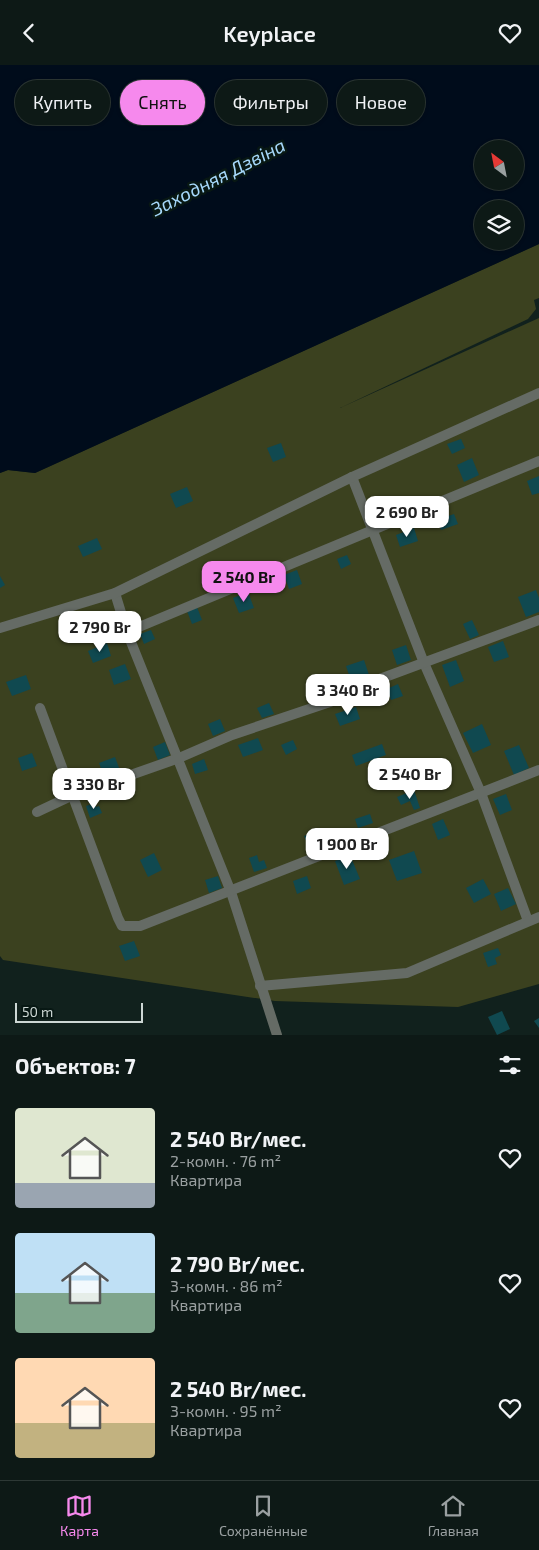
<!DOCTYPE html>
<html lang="ru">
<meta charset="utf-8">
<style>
:root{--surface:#0d1916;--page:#16221f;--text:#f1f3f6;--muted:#9aa0a1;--line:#2d3835;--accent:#f689ed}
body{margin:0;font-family:"Exo 2",sans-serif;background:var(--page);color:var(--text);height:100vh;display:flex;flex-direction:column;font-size:19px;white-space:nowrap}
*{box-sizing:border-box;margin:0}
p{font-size:16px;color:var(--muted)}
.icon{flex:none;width:28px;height:28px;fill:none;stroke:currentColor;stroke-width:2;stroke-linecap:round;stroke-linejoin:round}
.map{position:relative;height:970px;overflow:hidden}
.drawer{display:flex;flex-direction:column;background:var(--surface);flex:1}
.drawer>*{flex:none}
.banner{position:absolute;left:15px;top:15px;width:510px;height:45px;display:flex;gap:10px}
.needle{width:32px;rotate:328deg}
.buttons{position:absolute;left:474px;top:75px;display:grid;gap:10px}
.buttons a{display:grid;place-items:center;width:50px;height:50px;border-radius:50%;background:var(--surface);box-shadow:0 1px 4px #0004,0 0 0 1px var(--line);font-size:25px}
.scale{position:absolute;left:15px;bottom:12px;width:128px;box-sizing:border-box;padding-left:5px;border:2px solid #cdd7d4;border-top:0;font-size:14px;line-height:18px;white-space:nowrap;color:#cdd7d4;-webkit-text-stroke:4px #081814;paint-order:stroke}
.price{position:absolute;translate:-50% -42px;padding:0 11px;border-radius:10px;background:#fff;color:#222;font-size:16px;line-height:32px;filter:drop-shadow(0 1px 2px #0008)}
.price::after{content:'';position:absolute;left:50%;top:30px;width:15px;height:11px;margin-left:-8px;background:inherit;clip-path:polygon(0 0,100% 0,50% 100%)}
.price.current{background:var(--accent);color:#111}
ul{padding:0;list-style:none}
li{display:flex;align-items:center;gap:15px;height:125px;padding:0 15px}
li span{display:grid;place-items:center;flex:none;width:140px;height:100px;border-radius:5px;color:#555}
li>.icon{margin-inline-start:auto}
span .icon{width:60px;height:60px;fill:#fffc;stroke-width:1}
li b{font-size:21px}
h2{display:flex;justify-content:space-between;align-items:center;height:60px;padding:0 15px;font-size:21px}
.tag{padding:0 18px;border-radius:22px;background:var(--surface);box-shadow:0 1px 4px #0004,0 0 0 1px var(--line);font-size:18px;line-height:45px}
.tag.current{background:var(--accent);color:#111}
header{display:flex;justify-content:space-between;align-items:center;height:65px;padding:0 15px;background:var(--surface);font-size:22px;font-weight:600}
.tab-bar{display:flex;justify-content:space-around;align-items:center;height:70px;border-top:1px solid var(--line);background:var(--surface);font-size:14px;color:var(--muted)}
.tab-bar a{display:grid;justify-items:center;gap:2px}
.tab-bar .current{color:var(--accent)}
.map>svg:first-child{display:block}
.green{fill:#3b411f}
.water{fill:#000c1b;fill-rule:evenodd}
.building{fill:#104950}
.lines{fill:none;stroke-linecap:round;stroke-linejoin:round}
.street{stroke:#656b65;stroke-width:10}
.labels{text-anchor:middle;stroke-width:5;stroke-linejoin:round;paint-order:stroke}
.water-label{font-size:19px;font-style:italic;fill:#a6d8fa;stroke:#081814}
</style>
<header><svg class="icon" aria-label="back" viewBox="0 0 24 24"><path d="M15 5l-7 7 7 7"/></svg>Keyplace<svg class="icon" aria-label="heart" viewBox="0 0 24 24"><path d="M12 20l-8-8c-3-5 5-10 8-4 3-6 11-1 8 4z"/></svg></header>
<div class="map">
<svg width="539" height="970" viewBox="0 0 539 970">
<rect width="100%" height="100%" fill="#11211d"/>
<path class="green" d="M539,179V233L534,235L536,244L528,254L340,343L539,253V919L458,942L275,936L3,895L0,891V408L8,405L35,408Z"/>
<path class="water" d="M0,0H539V179L35,408L8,405L0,408ZM482,84H515V116H482ZM482,144H515V176H482Z"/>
<g class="building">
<path d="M461,374L465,383L452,389L447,379Z"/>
<path d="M281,378L286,392L273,397L267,383Z"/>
<path d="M472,393L479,410L464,417L457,400Z"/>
<path d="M539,411V428L532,430L527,416Z"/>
<path d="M187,422L193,436L176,443L170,429Z"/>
<path d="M454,449L458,459L441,465L437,455Z"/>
<path d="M414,463L418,476L400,482L396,470Z"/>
<path d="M97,473L102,484L83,492L78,481Z"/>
<path d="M347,490L351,499L341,504L337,494Z"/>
<path d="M297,505L302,519L289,524L284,510Z"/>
<path d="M0,511L5,520L0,523Z"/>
<path d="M536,525L539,533V547L526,552L518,532Z"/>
<path d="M248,527L254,543L239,548L233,533Z"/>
<path d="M197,542L202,555L192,559L187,546Z"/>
<path d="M472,555L479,570L470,574L463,559Z"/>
<path d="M151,565L155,574L144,579L140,569Z"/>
<path d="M503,576L509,592L494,597L488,582Z"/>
<path d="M107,578L111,591L93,598L88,586Z"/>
<path d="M406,580L411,595L397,600L392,585Z"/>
<path d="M364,595L370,613L352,619L346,601Z"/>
<path d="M456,595L464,616L450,622L442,600Z"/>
<path d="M125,599L131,614L114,620L109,605Z"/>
<path d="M26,610L31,624L12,631L6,617Z"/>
<path d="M398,619L403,631L391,635L387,624Z"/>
<path d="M269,638L274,649L262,653L257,643Z"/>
<path d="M356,642L360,654L340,661L335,649Z"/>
<path d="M220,654L225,666L213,671L208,659Z"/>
<path d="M482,659L491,680L473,688L463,668Z"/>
<path d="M258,673L263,685L243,692L238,680Z"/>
<path d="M293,675L297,684L286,690L281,680Z"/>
<path d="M165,677L170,690L158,695L153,682Z"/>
<path d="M382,679L386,690L356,701L352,690Z"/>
<path d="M519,680L529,703L514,710L504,686Z"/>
<path d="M32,688L37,701L22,706L18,693Z"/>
<path d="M115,692L121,708L105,714L99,698Z"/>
<path d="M204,694L208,705L195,709L192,699Z"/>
<path d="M414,725L420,743L414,745L410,736L401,740L397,732Z"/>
<path d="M506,729L512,745L500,750L493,734Z"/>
<path d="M95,738L96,742L99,741L102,748L90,753L86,741Z"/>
<path d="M370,749L373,758L358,763L355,754Z"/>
<path d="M443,754L450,770L438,775L432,759Z"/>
<path d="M317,766L324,782L311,787L304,771Z"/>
<path d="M414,786L422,808L397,816L389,795Z"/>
<path d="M154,788L162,805L148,812L140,795Z"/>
<path d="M257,790L259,797L264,795L267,803L254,807L249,793Z"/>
<path d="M350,790L360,814L344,820L335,796Z"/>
<path d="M218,811L222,823L209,828L205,815Z"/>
<path d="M307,811L311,823L297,829L293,816Z"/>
<path d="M483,814L491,829L474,838L466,823Z"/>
<path d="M508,823L516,839L501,846L494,829Z"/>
<path d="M134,876L140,891L125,896L119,881Z"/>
<path d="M498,883L501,890L495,893L497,899L488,902L483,888Z"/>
<path d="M502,946L510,964L497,970L488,952Z"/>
<path d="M539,953V963L534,956Z"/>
</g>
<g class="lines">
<g class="street">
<path d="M352,412L424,598L481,728L528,856"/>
<path d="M115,528L127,567L231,827L277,970"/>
<path d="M0,563L115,528L352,412L539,328"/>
<path d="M127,567L539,396"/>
<path d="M40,643L118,853L122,861H140L539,705"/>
<path d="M37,747L71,731L179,693L232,670L330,637L377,615L539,555"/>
<path d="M260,921L407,908L539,852"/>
</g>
</g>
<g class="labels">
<g class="water-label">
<text transform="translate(218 112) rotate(-27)" y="7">Заходняя Дзвіна</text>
</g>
</g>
</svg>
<div class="buttons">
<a><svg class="needle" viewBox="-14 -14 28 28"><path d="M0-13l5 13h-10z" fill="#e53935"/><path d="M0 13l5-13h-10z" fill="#9aa0a1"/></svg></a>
<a><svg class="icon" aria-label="layers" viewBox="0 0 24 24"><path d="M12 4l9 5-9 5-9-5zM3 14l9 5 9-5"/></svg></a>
</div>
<div class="scale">50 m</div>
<b class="price" style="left:407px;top:473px">2 690 Br</b>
<b class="price current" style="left:244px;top:538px">2 540 Br</b>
<b class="price" style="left:100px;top:588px">2 790 Br</b>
<b class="price" style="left:348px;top:651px">3 340 Br</b>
<b class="price" style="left:410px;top:735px">2 540 Br</b>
<b class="price" style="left:94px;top:745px">3 330 Br</b>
<b class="price" style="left:347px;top:805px">1 900 Br</b>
<div class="banner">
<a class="tag">Купить</a>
<a class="tag current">Снять</a>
<a class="tag">Фильтры</a>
<a class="tag">Новое</a>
</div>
</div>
<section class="drawer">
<h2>Объектов: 7<svg class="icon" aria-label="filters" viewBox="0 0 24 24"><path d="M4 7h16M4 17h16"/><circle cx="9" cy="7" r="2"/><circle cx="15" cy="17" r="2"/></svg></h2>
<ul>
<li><span style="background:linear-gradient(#dfe7d0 75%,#9aa5b1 0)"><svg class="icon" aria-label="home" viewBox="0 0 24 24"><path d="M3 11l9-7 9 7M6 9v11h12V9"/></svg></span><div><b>2 540 Br/мес.</b><p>2-комн. · 76 m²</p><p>Квартира</p></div><svg class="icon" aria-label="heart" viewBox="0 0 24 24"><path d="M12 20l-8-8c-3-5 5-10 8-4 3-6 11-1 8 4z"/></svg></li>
<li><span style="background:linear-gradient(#bfe0f5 60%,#7fa58c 0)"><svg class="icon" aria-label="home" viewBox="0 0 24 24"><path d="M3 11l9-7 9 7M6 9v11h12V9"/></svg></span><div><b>2 790 Br/мес.</b><p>3-комн. · 86 m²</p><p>Квартира</p></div><svg class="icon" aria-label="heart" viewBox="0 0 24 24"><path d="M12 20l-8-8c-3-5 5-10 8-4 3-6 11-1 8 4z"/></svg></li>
<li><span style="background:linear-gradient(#ffd9b3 65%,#c2b280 0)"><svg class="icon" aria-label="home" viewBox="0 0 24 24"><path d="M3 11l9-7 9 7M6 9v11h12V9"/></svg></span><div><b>2 540 Br/мес.</b><p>3-комн. · 95 m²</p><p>Квартира</p></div><svg class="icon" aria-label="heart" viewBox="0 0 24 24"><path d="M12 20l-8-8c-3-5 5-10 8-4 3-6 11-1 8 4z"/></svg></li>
</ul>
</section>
<nav class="tab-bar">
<a class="current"><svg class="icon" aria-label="map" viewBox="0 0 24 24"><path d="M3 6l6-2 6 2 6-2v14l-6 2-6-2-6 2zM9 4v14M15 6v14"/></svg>Карта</a>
<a><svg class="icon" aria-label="saved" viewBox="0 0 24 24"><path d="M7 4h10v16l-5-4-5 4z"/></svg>Сохранённые</a>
<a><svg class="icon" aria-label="home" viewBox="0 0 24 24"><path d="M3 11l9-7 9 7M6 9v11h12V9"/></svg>Главная</a>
</nav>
